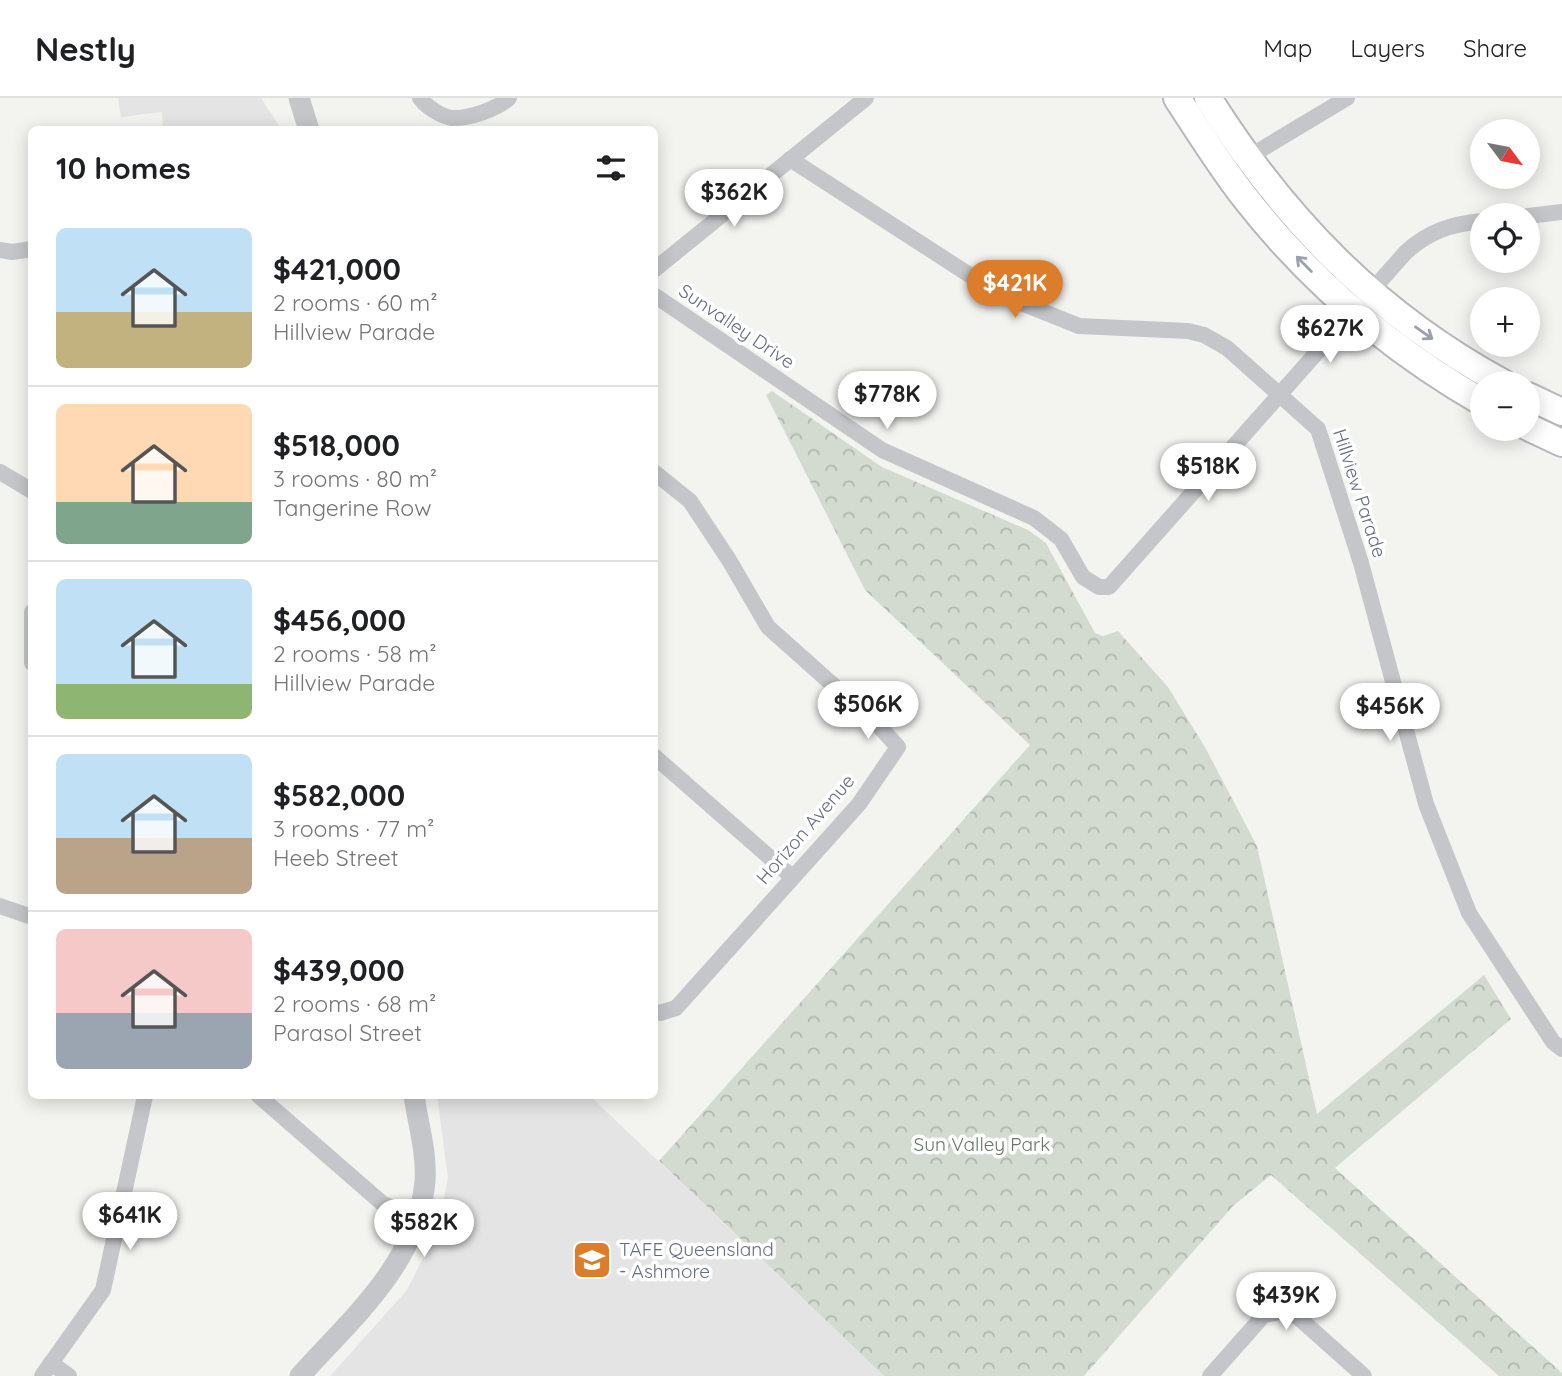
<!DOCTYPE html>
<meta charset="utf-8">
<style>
:root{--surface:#fff;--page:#f6f6f6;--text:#202124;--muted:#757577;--line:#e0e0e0;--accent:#db7d2a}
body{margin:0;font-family:Quicksand,sans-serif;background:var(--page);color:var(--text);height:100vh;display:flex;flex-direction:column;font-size:26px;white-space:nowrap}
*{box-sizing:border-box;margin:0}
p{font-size:23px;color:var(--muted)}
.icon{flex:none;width:38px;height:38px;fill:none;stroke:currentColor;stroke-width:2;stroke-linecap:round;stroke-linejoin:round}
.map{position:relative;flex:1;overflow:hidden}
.sheet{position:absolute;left:28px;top:28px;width:630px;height:973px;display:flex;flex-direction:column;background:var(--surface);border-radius:10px;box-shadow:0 4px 18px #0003}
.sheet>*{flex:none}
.needle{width:46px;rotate:122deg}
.fabs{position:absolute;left:1470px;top:21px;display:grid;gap:14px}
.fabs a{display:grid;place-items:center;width:70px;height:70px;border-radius:50%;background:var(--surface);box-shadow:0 4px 18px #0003;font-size:35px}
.price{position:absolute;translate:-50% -60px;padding:0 16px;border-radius:24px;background:#fff;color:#222;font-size:23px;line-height:46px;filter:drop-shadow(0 2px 4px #0008)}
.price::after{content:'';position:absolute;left:50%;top:42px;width:21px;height:16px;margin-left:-10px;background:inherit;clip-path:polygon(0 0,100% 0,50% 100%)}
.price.active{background:var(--accent);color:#fff}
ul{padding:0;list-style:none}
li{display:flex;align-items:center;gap:21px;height:175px;padding:0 28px}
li+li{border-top:2px solid var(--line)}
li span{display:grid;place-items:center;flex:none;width:196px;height:140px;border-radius:10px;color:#555}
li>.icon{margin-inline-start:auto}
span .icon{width:84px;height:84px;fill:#fffc;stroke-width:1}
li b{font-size:30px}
h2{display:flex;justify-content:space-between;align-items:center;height:84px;padding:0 28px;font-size:30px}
header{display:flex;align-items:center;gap:42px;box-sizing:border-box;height:98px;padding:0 35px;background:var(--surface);border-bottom:2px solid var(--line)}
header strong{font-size:33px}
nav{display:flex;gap:38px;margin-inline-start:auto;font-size:24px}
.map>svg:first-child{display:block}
.built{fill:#e4e4e4}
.park{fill:url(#park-crowns)}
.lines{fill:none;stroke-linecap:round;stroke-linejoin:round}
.primary-casing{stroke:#b5b7bb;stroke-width:30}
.minor{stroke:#c4c6ca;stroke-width:16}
.tertiary{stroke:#c4c6ca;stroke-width:21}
.primary{stroke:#fff;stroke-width:26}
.oneway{stroke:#9aa0ac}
.labels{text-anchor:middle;stroke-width:7;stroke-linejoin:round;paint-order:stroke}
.street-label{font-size:19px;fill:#646d80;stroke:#fff}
.park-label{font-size:19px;fill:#637763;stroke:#fff}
.poi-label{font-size:19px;fill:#646d80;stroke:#fff;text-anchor:start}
</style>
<header>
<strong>Nestly</strong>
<nav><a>Map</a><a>Layers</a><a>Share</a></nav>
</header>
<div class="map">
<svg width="1562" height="1278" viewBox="0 0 1562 1278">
<defs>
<pattern id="park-crowns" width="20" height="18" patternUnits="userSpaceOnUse" patternTransform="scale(1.75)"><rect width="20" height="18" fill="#d3dbd1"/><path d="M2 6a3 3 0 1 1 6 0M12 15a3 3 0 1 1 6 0" fill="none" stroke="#afb6af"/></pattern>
</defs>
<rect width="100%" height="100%" fill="#f3f4f0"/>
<g class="built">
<path d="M118,0H261L281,31H163L162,14L121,19Z"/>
<path d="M437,998H590L884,1278H330L407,1192L438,1131L448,1080Z"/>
</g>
<path class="park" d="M772,293L882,369L1028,432L1046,445L1095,535L1103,538L1118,533L1168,589L1206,651L1257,748L1317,1016L1484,877L1511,921L1335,1070L1562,1275V1278H1499L1271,1077L1233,1108L1084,1278H884L659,1063L1030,647L865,492L766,297Z"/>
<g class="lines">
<g class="primary-casing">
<g id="primary">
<path d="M1177,0C1198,32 1219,66 1243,97C1308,181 1390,251 1482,304"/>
<path d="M1208,0C1284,121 1376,216 1503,285"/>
<path d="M1528,298L1562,314"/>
<path d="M1528,329L1562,345"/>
</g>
</g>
<g class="minor">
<path d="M420,0C427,9 440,18 452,20C469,21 497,11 509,0"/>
<path d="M1247,60L1347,0"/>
<path d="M790,61L999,196L1079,228L1188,233L1204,237L1227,250L1318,331L1361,465L1426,706L1469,815L1553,944L1562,951"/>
<path d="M1528,118L1562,114"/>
<path d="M0,152L12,154L32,151"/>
<path d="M654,172L866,0"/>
<path d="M654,197L882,352L1034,420L1061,441L1083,479L1099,489H1109L1406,154C1429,133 1452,126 1482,123"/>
<path d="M0,374L32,393"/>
<path d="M654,374L690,403L729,462L768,529L878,627L898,649L859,706L676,910L660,915L654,913"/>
<path d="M32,514V565"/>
<path d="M654,658L792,779"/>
<path d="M0,808L32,819"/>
<path d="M259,998L383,1106L418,1120"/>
<path d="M51,1265L69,1278"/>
<path d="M42,1278L103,1192L145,998"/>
<path d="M1210,1278L1264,1217L1286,1213L1299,1220L1364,1278"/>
</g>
<g class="tertiary">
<path d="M299,0L309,32"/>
<path d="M300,1278C351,1221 418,1165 425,1083C427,1055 418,1025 414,998"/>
</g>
<use href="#primary" class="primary"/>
</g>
<defs><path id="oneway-shaft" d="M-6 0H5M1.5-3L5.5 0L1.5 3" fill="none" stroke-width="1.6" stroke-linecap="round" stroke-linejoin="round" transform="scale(1.75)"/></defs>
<g class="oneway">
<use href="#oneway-shaft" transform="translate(1304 166) rotate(-135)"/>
<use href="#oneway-shaft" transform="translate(1424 235) rotate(35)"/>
</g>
<defs>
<g id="university-square" transform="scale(2.0125)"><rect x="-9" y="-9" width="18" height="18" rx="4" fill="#db7d2a" stroke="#fff"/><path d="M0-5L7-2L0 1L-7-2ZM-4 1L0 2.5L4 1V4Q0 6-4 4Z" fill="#fff"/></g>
</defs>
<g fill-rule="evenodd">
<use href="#university-square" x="592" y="1162"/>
</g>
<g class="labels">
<g class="street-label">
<text transform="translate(737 228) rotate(34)" y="7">Sunvalley Drive</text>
<text transform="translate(1360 395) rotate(72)" y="7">Hillview Parade</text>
<text transform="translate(805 731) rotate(-49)" y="7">Horizon Avenue</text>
</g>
<g class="park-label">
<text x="982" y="1053">Sun Valley Park</text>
</g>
<g class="poi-label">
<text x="619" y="1158">TAFE Queensland<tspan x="619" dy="22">- Ashmore</tspan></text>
</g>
</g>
</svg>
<div class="fabs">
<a><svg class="needle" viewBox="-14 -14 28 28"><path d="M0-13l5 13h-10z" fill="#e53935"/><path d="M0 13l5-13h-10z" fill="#757577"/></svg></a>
<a><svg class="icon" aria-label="locate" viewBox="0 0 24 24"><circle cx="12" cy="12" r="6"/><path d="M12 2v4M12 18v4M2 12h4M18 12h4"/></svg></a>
<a>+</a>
<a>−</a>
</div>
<b class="price" style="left:734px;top:131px">$362K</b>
<b class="price active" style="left:1015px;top:222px">$421K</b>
<b class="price" style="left:1330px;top:267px">$627K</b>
<b class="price" style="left:887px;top:333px">$778K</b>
<b class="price" style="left:1208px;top:405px">$518K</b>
<b class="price" style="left:868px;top:643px">$506K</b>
<b class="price" style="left:1390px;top:645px">$456K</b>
<b class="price" style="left:130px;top:1154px">$641K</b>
<b class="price" style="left:424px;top:1161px">$582K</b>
<b class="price" style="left:1286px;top:1234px">$439K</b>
<section class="sheet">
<h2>10 homes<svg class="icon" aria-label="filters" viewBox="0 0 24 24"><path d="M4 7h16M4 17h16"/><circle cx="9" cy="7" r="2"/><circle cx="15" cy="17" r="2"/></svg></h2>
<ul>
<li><span style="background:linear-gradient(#bfe0f5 60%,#c2b280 0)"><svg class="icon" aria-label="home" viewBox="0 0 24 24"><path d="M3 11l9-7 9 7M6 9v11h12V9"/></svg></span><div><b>$421,000</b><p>2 rooms · 60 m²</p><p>Hillview Parade</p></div></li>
<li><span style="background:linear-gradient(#ffd9b3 70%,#7fa58c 0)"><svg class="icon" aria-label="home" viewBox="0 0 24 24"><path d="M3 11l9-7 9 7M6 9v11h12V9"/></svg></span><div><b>$518,000</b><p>3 rooms · 80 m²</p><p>Tangerine Row</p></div></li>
<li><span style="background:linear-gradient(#bfe0f5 75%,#8fb573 0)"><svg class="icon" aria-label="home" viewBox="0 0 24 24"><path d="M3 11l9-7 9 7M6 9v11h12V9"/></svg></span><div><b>$456,000</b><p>2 rooms · 58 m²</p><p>Hillview Parade</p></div></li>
<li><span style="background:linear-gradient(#bfe0f5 60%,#b9a48a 0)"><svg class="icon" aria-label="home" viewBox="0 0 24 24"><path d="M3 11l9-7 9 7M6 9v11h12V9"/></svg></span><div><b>$582,000</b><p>3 rooms · 77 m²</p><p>Heeb Street</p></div></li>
<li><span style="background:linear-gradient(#f6c9c9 60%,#9aa5b1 0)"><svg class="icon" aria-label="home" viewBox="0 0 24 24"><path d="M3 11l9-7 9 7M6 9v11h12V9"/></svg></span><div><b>$439,000</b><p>2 rooms · 68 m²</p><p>Parasol Street</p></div></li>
</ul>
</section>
</div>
